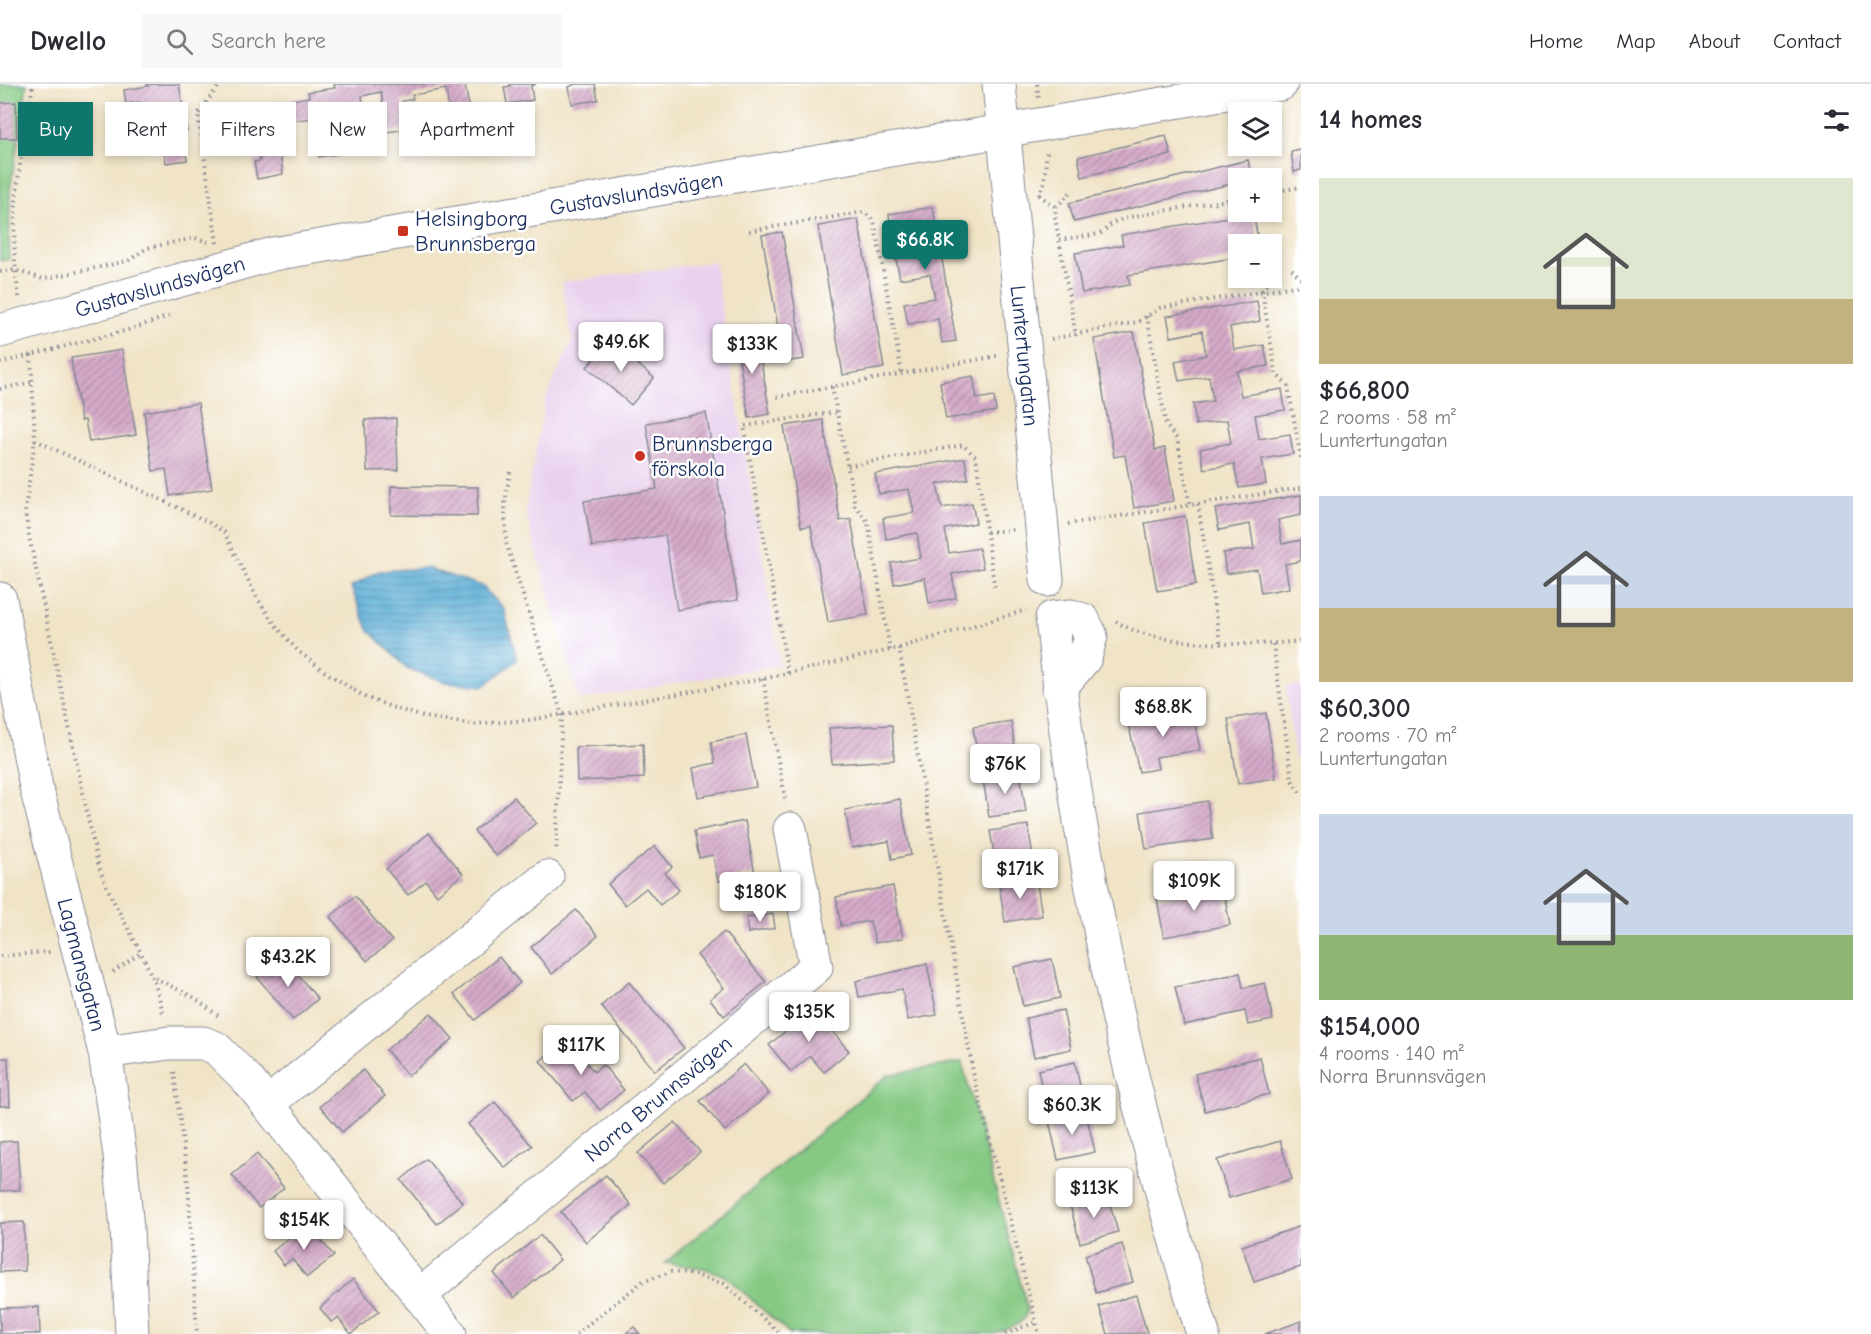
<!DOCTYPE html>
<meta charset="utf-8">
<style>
:root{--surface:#fff;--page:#f7f7f7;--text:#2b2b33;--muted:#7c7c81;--line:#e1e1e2;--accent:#0f766e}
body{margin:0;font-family:"Comic Neue",sans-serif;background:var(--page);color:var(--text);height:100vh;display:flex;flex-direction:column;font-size:22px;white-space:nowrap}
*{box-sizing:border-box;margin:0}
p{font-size:20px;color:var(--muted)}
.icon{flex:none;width:33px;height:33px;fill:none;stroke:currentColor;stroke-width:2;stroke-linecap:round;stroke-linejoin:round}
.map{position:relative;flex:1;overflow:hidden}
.side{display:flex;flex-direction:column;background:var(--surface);width:570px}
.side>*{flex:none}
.top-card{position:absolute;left:18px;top:18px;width:570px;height:54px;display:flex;gap:12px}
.fabs{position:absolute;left:1228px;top:18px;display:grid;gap:12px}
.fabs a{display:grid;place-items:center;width:54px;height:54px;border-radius:0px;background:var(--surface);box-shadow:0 3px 9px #0003;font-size:30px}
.price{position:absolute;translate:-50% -51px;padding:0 14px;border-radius:6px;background:#fff;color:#222;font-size:20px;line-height:39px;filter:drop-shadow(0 2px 3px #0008)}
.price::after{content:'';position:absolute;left:50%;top:36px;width:18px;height:14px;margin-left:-9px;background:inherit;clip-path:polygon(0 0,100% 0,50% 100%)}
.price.active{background:var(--accent);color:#fff}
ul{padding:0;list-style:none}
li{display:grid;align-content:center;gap:12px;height:318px;padding:0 18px}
li span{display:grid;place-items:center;height:186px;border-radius:0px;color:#555}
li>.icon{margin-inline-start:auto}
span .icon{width:108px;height:108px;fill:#fffc;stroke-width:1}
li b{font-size:26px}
h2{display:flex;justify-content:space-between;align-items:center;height:72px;padding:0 18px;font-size:26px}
.chip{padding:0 21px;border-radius:0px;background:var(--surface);box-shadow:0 3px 9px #0003;font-size:21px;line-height:54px}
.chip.active{background:var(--accent);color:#fff}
header{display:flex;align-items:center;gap:36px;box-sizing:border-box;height:84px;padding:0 30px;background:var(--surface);border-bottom:2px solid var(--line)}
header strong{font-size:28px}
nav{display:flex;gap:33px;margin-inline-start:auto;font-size:21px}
.search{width:420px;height:54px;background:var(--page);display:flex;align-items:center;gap:15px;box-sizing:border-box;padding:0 21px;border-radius:0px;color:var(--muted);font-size:22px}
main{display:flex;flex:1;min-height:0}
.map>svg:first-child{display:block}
.built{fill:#e9d2ee}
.green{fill:#85c983;stroke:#507c70;stroke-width:1.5}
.water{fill:url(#water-rules);stroke:#3a6e9a;stroke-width:1.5}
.building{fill:url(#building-hatch)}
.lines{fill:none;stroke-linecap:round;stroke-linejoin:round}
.minor-casing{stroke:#868992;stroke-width:35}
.path{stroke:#868992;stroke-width:4;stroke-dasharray:1.5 4.5;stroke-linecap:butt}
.minor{stroke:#fff;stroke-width:33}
.poi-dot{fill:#c8321e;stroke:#fff;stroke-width:2}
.labels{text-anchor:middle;stroke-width:5;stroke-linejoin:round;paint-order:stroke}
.street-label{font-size:22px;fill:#1b2f5e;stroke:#fff}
.poi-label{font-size:22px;fill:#1b2f5e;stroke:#fff;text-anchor:start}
</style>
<header>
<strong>Dwello</strong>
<div class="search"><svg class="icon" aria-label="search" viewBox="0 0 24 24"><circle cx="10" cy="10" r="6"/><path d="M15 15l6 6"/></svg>Search here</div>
<nav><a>Home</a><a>Map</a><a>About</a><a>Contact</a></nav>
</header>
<main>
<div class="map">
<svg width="1301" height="1250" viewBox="0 0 1301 1250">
<defs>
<pattern id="water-rules" width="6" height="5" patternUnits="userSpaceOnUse" patternTransform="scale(1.5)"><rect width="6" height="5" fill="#5aadd6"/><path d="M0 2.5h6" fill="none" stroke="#4a8db1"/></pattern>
<pattern id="building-hatch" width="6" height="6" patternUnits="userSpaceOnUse" patternTransform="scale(1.5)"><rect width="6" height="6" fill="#d6abca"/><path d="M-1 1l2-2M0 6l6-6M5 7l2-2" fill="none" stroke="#ad8ca7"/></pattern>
</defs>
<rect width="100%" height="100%" fill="#fff"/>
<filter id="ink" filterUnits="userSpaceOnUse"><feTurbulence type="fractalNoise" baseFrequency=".0167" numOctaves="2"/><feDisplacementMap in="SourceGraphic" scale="12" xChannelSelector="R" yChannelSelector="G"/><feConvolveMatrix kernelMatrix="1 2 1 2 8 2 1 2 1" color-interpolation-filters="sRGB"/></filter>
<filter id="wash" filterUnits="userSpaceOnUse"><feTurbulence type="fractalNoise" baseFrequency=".008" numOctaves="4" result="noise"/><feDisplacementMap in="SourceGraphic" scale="24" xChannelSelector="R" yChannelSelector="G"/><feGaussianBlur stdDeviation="1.35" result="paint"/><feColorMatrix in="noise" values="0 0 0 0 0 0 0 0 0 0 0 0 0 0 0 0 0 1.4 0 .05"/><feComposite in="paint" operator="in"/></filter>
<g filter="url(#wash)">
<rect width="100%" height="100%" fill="#f0e3c6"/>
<g class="built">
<path d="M714,178L780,581L579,616L525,427L545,317L572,257L562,198Z"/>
<path d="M1301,601V674H1295L1286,602Z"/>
</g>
<g class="green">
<path d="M0,0H27L10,107L9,175L0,177Z"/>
<path d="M962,978L1027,1223C1028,1241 1007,1245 993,1250H790L724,1191L703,1184L665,1179L888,991Z"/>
</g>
<path class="water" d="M426,484L482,502L504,525L517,576L484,602L445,598L407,584L368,545L351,503L379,487Z"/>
<g id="blocks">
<g class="building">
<path d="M147,0H179L187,47H183L187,76L166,79L162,54L136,58L135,52L121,54L117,29L140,25L139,18L126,20L124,6L148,2Z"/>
<path d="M334,0H465L472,41L446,45L443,28H449L446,5L412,11L413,15L402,17L407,45L381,49L379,32L385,31L381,8L362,12L364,27L339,31L345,69L319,73L317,56L323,55L319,33L286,38L289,60L279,62L283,90L257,95L254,78L260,77L257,55L223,60L224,64L212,66L208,42L246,35V30L273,26L272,19L309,13L308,8L335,4Z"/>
<path d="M510,0H536L531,2L533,16L507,20L504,3L510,2Z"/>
<path d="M575,0H595L598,16L572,20L569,3Z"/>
<path d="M16,18L17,54H0V19Z"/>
<path d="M1166,52L1171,71L1082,93L1078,73Z"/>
<path d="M1301,66V86L1294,88L1291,68Z"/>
<path d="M1248,76L1252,94H1239V98L1074,138L1069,119Z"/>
<path d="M933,123L956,257L942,259L938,235L908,240L904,219L935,214L930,190L900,195L896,175L927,170L923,146L892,151L889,130Z"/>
<path d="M1253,129L1259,160H1239V173L1128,191L1130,201L1082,209L1075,169L1123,161L1121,151Z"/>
<path d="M858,135L884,284L843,291L818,142Z"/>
<path d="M782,148L804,275L784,278L762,151Z"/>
<path d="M1257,217L1260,237L1230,243L1234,266L1264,261L1268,282L1237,287L1241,312L1282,305L1285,326L1255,331L1259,355L1290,350L1293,370L1262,375L1266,400L1239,404L1234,380L1204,385L1200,365L1231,359L1227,336L1196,341L1193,320L1213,317L1209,292L1179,297L1175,277L1206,271L1202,247L1171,253L1167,232Z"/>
<path d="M756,248L770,330L749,334L735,252Z"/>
<path d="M1134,248L1155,366L1165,364L1174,417L1134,424L1125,371L1114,373L1094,255Z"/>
<path d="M610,257L654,294L631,321L587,283Z"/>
<path d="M122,266L136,351L89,358L85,336L81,337L71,274Z"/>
<path d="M973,292L977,315L994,312L996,327L946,335L940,298Z"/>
<path d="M198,319L212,405L170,412L166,385L153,387L144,328Z"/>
<path d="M706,329L738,516L677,526L665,451L592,463L584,417L657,405L646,339Z"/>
<path d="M396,334L398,386L367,387L365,336Z"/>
<path d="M823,336L840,437L851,435L868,531L828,538L811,442L801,443L784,342Z"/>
<path d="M965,374L968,395L937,400L942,424L972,419L976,439L945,445L949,469L979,464L983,484L952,490L956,514L929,519L925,494L894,500L891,479L921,474L917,449L886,455L883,434L914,429L909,405L879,410L875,390Z"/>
<path d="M391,402L478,403L477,432L391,431Z"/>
<path d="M1301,411V431L1278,436L1282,460L1301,456V477L1285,480L1289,504L1261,509L1257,485L1226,490L1223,469L1254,465L1250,440L1219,446L1215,425Z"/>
<path d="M1185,432L1196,501L1157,507L1145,439Z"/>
<path d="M1193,628L1200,666L1156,673L1158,685L1139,688L1128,638Z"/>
<path d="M1266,629L1276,694L1238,700L1228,635Z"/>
<path d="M1011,637L1017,676L979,682L973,643Z"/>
<path d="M892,641L894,676L832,680L829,644Z"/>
<path d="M746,651L756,703L698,713L693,684L715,679L711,658Z"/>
<path d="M643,660L644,694L577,697L576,663Z"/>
<path d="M1020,689L1026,728L989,733L983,695Z"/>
<path d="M514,713L536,739L496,772L474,747Z"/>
<path d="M900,715L911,771L892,775L889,757L852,764L845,726Z"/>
<path d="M1207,717L1213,755L1146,765L1140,728Z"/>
<path d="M745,737L755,790L718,797L713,771L699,774L694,747Z"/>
<path d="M1028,741L1034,780L997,786L990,747Z"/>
<path d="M429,749L463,790L437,811L426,797L408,811L386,785Z"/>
<path d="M655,762L672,783L665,789L679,806L660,821L646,804L625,821L608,800Z"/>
<path d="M1036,794L1042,832L1005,838L999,800Z"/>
<path d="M893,802L903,854L875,859L870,837L841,842L836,813Z"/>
<path d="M1223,803L1230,841L1164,853L1157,815Z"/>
<path d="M355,812L392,857L367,877L330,833Z"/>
<path d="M576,826L598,852L552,890L531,863Z"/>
<path d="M773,830L775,844L748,849L746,834Z"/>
<path d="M724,848L766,898L724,932L710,915L724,904L697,871Z"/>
<path d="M282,872L318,915L293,936L257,893Z"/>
<path d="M499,873L520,899L475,936L454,910Z"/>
<path d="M1052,875L1060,914L1023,922L1014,883Z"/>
<path d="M927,880L937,931L908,936L902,905L859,913L856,897Z"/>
<path d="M1240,889L1243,904L1265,899L1273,936L1248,941L1245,927L1184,941L1175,903Z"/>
<path d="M629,898L684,964L655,987L601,922Z"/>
<path d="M813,924L849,967L824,988L810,972L791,988L769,961Z"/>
<path d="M1063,926L1071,965L1034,973L1026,934Z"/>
<path d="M431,929L453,955L408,992L386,966Z"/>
<path d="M567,954L594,988L603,981L624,1006L600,1026L585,1008L573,1017L540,977Z"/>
<path d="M1260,973L1269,1010L1205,1027L1195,990Z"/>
<path d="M0,974H8L10,1022H0Z"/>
<path d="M1075,978L1083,1016L1046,1024L1038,986Z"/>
<path d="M744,980L769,1010L725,1047L700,1017Z"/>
<path d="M363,986L385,1012L342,1048L320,1022Z"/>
<path d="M495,1018L532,1062L505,1084L468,1040Z"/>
<path d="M1086,1029L1095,1068L1058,1076L1049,1037Z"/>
<path d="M675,1038L700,1068L663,1099L638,1069Z"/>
<path d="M17,1057L20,1106L0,1107V1058Z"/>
<path d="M1280,1057L1292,1095L1229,1114L1217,1076Z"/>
<path d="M257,1070L284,1104L259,1124L232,1091Z"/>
<path d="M426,1075L463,1119L437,1140L401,1096Z"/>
<path d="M606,1091L631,1121L586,1158L561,1128Z"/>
<path d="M1107,1110L1118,1148L1080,1159L1070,1121Z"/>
<path d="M24,1138L25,1187L0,1188V1139Z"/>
<path d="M307,1139L334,1172L307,1193L292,1175L284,1181L273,1167Z"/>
<path d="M1301,1142V1183L1254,1198L1242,1162Z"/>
<path d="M540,1151L560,1176L514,1214L494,1189Z"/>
<path d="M1122,1160L1133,1198L1096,1209L1085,1171Z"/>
<path d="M353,1195L379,1227L351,1250L338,1234L331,1238L320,1224Z"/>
<path d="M1136,1211L1147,1249L1108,1250L1099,1222Z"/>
<path d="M39,1223L40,1250H0V1224Z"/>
<path d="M1301,1237V1250H1265Z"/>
<path d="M634,1243L640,1250H625Z"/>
</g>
</g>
</g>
<g filter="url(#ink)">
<use href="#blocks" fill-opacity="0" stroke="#868992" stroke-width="1.5"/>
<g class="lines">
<g class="minor-casing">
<g id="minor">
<path id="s1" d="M999,0L1047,496"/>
<path id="s2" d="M0,247L273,170L1281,0"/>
<path id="s3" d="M0,515L36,703L105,968L120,1071L127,1145L132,1250"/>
<path d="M1059,605L1085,574L1091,552L1083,536L1071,532L1052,534C1078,778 1131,1016 1203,1250"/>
<path d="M105,968L169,959H203L216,964L248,996L450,1250"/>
<path d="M267,1020L547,793"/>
<path id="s4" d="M419,1212L816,883L790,745"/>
</g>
</g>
<g class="path">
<path d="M1037,0L1039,14"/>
<path d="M1272,108L1301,103"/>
<path d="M1070,109L1056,123L1055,133L1076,252"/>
<path d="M1039,111L1044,99L1047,66"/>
<path d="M1039,111L1056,123"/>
<path d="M749,147L864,128L874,137L902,290"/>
<path d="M1059,156L1100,150L1114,138L1129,133L1239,114"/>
<path d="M217,159L198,30L220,0"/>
<path d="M1292,185L1301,195"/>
<path d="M1278,187L1262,207L1276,290L1288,302L1301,374"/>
<path d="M0,188L15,186L43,195L128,177L147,164L195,154L208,158"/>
<path d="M19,213C7,140 21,72 33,0"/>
<path d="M1147,232L1166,341L1177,355L1190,421"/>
<path d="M1051,255L1138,238L1160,224L1301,201"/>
<path d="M31,271L35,356L25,426L28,447L97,776C114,832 152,872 163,930"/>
<path d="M0,279L132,245L171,231"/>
<path d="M832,303L855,421L868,438L890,566"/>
<path d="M0,305L34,298"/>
<path d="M777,313L997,272"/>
<path d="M35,356L208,438L224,448L257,514L276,542L298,567L324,587L365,613L394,624L424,633L474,640L530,636L763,595L899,564L1026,526"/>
<path d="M848,382L963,361L976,373L995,507"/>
<path d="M510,388L505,419L506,459L562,631L556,768"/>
<path d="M1198,420L1220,558"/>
<path d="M1068,440L1301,404"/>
<path d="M987,448L1013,446"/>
<path d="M1116,537C1153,564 1256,562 1301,557"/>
<path d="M1273,560L1292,696L1301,711"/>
<path d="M899,564L974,994L1039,1250"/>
<path d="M788,589L744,342L837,328"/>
<path d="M763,595L786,719"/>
<path d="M0,872L50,868"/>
<path d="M113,888L142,868"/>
<path d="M155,894L193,913L220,933"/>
<path d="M174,988L188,1099L197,1250"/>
<path d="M576,1250L642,1198L671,1188L696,1191L724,1200L781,1250"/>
<path d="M1005,1250L1036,1238"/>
</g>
<use href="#minor" class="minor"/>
</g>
</g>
<g class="poi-dot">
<rect x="397" y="141" width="12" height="12" rx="3"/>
<circle cx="640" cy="372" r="6"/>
</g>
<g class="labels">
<g class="street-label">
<text dy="8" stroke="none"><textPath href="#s2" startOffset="652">Gustavslundsvägen</textPath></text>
<text dy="8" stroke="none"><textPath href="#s2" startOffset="166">Gustavslundsvägen</textPath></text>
<text dy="8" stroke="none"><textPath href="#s1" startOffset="273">Luntertungatan</textPath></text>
<text dy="8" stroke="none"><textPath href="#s3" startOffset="375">Lagmansgatan</textPath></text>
<text dy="8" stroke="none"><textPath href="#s4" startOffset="310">Norra Brunnsvägen</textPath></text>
</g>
<g class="poi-label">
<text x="415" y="142">Helsingborg<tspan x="415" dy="25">Brunnsberga</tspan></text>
<text x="652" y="367">Brunnsberga<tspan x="652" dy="25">förskola</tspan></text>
</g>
</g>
</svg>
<div class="fabs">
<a><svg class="icon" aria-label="layers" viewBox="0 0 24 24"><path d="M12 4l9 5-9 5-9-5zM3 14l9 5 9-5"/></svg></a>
<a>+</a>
<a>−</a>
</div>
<b class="price active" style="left:925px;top:187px">$66.8K</b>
<b class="price" style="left:621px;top:289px">$49.6K</b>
<b class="price" style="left:752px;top:291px">$133K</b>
<b class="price" style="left:1163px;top:654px">$68.8K</b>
<b class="price" style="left:1005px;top:711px">$76K</b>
<b class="price" style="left:1020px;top:816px">$171K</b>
<b class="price" style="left:1194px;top:828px">$109K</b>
<b class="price" style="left:760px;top:839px">$180K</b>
<b class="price" style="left:288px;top:904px">$43.2K</b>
<b class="price" style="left:809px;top:959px">$135K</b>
<b class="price" style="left:581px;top:992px">$117K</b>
<b class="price" style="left:1072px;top:1052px">$60.3K</b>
<b class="price" style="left:1094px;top:1135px">$113K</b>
<b class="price" style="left:304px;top:1167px">$154K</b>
<div class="top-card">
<a class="chip active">Buy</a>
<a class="chip">Rent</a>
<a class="chip">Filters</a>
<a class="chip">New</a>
<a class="chip">Apartment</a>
</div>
</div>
<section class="side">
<h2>14 homes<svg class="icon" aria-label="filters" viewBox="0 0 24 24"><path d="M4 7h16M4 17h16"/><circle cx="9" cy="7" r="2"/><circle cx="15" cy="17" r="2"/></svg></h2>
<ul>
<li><span style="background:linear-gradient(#dfe7d0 65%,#c2b280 0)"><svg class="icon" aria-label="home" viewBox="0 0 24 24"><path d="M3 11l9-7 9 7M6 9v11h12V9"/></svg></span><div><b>$66,800</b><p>2 rooms · 58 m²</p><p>Luntertungatan</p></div></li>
<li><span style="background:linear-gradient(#c9d6e8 60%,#c2b280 0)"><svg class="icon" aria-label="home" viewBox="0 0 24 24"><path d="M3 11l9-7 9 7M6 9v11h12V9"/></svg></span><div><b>$60,300</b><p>2 rooms · 70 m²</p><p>Luntertungatan</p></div></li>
<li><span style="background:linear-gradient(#c9d6e8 65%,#8fb573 0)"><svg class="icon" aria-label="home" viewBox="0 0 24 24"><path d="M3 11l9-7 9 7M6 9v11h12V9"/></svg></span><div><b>$154,000</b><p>4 rooms · 140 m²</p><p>Norra Brunnsvägen</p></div></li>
</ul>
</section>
</main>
